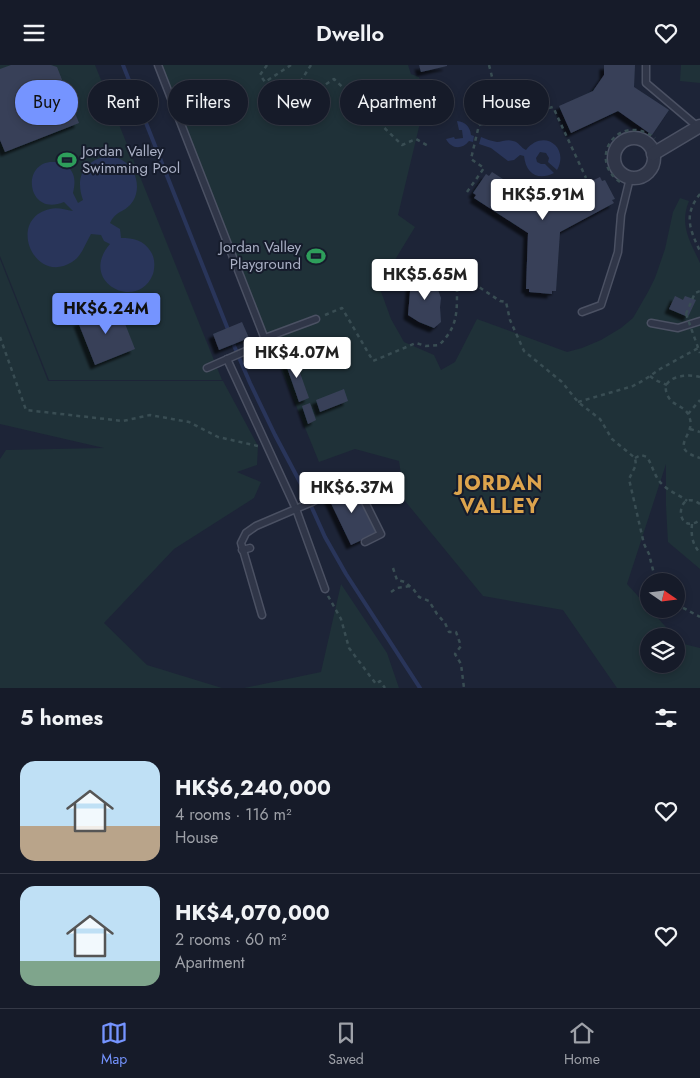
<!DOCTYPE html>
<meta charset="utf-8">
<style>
:root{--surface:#161b29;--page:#232835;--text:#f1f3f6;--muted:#9ea1a8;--line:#353946;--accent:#7594ff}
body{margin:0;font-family:Jost,sans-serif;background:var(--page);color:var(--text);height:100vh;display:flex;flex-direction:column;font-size:19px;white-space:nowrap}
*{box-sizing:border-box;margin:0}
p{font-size:16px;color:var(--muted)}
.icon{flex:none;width:28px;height:28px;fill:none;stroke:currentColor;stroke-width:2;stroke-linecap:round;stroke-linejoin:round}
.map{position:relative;height:623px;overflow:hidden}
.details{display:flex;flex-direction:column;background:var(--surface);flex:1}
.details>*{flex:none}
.guide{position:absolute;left:15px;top:15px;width:670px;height:45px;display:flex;gap:10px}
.needle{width:32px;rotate:104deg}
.controls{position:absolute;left:640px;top:508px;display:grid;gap:10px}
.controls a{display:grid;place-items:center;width:45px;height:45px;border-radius:50%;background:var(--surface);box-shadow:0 2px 8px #0003,0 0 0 1px var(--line);font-size:25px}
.price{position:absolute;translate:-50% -42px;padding:0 11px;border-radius:5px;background:#fff;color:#222;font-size:16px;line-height:32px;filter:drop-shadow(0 1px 2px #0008)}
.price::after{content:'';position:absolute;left:50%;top:30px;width:15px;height:11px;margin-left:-8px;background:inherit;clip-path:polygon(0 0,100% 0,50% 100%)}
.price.current{background:var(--accent);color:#111}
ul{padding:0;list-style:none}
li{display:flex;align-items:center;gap:15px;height:125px;padding:0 20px}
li+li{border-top:1px solid var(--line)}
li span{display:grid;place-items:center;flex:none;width:140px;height:100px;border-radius:15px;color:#555}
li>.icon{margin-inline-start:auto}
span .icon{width:60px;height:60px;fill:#fffc;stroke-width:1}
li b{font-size:21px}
h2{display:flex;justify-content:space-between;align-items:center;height:60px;padding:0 20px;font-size:21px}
.tag{padding:0 18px;border-radius:22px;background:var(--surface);box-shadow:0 2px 8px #0003,0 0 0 1px var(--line);font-size:18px;line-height:45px}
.tag.current{background:var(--accent);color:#111}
header{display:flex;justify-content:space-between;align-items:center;height:65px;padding:0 20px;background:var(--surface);font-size:22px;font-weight:600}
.dock{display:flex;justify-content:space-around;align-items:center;height:70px;border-top:1px solid var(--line);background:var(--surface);font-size:14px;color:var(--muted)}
.dock a{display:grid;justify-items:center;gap:2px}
.dock .current{color:var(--accent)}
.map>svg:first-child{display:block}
.green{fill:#1f3138}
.water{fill:#29355a}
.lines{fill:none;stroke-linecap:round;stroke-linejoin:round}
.stream{stroke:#29355a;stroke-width:4}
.building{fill:#384158;filter:url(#shadow)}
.lane-casing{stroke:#4b5163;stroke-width:9}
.street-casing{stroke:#4b5163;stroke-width:15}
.path{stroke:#394d53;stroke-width:2.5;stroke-dasharray:4 4;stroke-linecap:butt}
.lane{stroke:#303648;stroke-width:6}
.street{stroke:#303648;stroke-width:12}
.path-bridge{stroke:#394d53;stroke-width:2.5;stroke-dasharray:4 4;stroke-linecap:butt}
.labels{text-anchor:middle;stroke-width:4;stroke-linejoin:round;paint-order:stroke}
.poi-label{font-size:15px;fill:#aab0c5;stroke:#161c2c;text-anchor:start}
.district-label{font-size:20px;font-weight:bold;letter-spacing:1px;fill:#dda44d;stroke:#161c2c}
</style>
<header><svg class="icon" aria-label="menu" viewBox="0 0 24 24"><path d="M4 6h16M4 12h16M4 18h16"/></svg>Dwello<svg class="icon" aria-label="heart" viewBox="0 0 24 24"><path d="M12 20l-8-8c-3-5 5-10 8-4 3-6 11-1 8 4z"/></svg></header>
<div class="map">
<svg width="700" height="623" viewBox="0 0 700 623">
<defs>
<filter id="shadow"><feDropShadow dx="-4.5" dy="4.5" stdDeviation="1" flood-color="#0009"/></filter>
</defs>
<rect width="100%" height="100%" fill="#1d2437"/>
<g class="green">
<path d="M0,0H95L222,315H49L0,191Z"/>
<path d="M160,0H408L411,9L419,12L425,37L398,150L415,162L379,221L391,254L404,277L434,290L441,305L455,297L477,254L567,287L582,283L601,275L621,263L633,253L648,227L655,213L665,184L673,147L680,133L689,136C679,160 690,176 700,198V504L668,477L666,441V399L627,519L674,571H649V599H676V574L680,578L700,583V623H617L563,545L483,531L405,436L399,396L355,384L319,397L206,119Z"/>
<path d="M681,0H700V18L680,16Z"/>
<path d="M0,194L48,316H223L258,381L257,400L237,407L261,417L254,433L174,484L104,558L147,600L222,623H0V394L6,385L104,383L0,359Z"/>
<path d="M341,519L387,588L399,623H244L321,607Z"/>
</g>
<g class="water">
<path d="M457,56C465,57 470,61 471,70L474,71L473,77L469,76C462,85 451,84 446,74L454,72L455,74L463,73L462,65H459Z"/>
<path d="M481,72C486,74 491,76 497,77C502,77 507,74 513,76C519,77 521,83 526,85C543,63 570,82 557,105L548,97L549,93L546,88L540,87L536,93L537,97L541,99H545L554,108C538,116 526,109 524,91L520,90L514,95L508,96L491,83L479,79Z"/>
<path d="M107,91C112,92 117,92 122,95C138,104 142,127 130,140C121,149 117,145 110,158L120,164L121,173C133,173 144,175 151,187C155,193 155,202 153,209C138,248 77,217 110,179L104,176L101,170L91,169C85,179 82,191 72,197C34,221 6,154 50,144C58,142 65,145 73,146L64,137C26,153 20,94 55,97C60,97 65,99 69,103C76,110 75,119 73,128L78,138L83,135C75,113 83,96 107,91Z"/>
</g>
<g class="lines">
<g class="stream">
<path d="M123,0L229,267"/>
<path d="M232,276L250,318L275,370L303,423L325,472L346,509L420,623"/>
</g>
</g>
<g class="building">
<path d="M11,0H51L57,2L79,58L5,87L0,75V4Z"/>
<path d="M419,0H447V1L421,7Z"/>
<path d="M604,0H635L634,22L669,45L652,70L618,46L571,68L559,41L593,26L604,10Z"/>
<path d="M492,107L539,137L548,138L600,112L602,116L605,115L615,134L612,135L614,138L560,167L556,226H552V229L529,227V224H526L528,168L474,133L476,130L473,128L486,109L489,111Z"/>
<path d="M420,207L435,216L441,233L440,242L441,257L434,263L419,257L408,250L411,215Z"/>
<path d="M675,231L683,235L685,231L696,235L688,252L669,244Z"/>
<path d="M118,241L135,284L95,300L78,257Z"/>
<path d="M242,257L249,273L219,285L213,269Z"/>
<path d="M294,291L309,333L299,337L284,294Z"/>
<path d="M344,324L348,336L320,347L316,335Z"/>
<path d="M310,338L316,355L308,359L302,341Z"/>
<path d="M352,418L377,468L351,480L327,430Z"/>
</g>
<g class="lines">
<g class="lane-casing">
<g id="lane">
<path d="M158,0L266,277L207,303"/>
<path d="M646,0V18L698,62"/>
<path d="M582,247L601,240L618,187L621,150L630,113"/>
<path d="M651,258L678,263L700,256"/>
<path d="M265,273L316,254"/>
<path d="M227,294L296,444L325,524"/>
<path d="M242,485L250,483"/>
<path d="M262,550L241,478L246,468L256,461L312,437L354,415L381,469L365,477"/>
</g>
</g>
<g class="street-casing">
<g id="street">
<circle cx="634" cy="93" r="20"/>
<path d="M653,89L700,61"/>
</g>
</g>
<g class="path">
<path d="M267,0L260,10L265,17L291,0"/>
<path d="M311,0L288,36L294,40L334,14L402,80L416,74L430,82"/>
<path d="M489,0L503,55"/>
<path d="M620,117C586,93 619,46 655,73"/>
<path d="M467,127L484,103L471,94L479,60L553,42L586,113"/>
<path d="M700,129C683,150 690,165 700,186"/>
<path d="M686,249L695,228L700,226"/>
<path d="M325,250L342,243L373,296L416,278L426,281L439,280C457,263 457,249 457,226L463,220L467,214L500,236L506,237L510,255L524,286L562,317L578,337L600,354L612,374L635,393L636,400L629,414L644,479L649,489L654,509V516"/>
<path d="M0,272L26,345L123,356L150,350L189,357L218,372L258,381"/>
<path d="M650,311L655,315L667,320"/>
<path d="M700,312C686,308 656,312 669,333C675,342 687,341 690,354C695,371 667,383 700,393"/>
<path d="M578,337L633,321L644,315L660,304L700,282"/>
<path d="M688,349L700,335"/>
<path d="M690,364L700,367"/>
<path d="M635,393L641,390L647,392C653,401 654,412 663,420C670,427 680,430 687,436"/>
<path d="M700,439C675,421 674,473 700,455"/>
<path d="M692,459C691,470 692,479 700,488"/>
<path d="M393,503L397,515L405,517L414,525L419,532L429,536L437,549L445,558L449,567H456L461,581L455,589L461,599L464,623"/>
<path d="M391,527L397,523L410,521"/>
<path d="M328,531L341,554L349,583L376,619L380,616L385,623"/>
<path d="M676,539L700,552"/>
</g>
<use href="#lane" class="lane"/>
<use href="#street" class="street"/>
<path class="path-bridge" d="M686,249L700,288"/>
</g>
<defs>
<g id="stadium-bare" transform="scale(1.5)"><path d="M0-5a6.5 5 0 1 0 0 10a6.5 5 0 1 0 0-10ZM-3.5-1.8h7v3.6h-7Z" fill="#2e9e5b" stroke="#161c2c" stroke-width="2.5" paint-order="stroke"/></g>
</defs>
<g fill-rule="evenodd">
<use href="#stadium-bare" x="67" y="95"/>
<use href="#stadium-bare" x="316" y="191"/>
</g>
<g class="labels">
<g class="poi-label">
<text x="82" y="91">Jordan Valley<tspan x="82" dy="17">Swimming Pool</tspan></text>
<text x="301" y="187" text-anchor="end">Jordan Valley<tspan x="301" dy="17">Playground</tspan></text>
</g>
<g class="district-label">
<text x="500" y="425">JORDAN<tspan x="500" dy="23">VALLEY</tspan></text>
</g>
</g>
</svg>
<div class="controls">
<a><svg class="needle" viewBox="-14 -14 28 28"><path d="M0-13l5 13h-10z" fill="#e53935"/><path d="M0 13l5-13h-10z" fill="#9ea1a8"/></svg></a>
<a><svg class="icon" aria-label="layers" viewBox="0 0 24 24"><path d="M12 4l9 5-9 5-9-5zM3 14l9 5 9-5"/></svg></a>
</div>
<b class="price" style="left:543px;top:156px">HK$5.91M</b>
<b class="price" style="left:425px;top:236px">HK$5.65M</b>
<b class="price current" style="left:106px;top:270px">HK$6.24M</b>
<b class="price" style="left:297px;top:314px">HK$4.07M</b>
<b class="price" style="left:352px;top:449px">HK$6.37M</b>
<div class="guide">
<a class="tag current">Buy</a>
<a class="tag">Rent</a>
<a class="tag">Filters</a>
<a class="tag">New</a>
<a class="tag">Apartment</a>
<a class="tag">House</a>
</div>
</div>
<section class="details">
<h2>5 homes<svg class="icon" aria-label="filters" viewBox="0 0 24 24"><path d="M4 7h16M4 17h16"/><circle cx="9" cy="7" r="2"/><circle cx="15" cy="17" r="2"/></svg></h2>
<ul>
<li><span style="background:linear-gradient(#bfe0f5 65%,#b9a48a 0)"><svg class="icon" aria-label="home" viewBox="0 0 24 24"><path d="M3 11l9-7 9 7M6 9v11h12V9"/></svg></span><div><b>HK$6,240,000</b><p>4 rooms · 116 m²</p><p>House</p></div><svg class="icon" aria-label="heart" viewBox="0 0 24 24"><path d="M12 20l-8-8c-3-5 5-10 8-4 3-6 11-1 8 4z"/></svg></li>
<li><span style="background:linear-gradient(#bfe0f5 75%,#7fa58c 0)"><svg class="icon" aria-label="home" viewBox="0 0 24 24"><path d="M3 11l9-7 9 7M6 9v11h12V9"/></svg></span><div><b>HK$4,070,000</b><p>2 rooms · 60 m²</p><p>Apartment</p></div><svg class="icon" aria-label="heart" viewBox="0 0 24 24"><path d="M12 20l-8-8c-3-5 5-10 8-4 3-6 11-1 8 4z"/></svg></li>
</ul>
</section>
<nav class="dock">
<a class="current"><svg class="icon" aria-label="map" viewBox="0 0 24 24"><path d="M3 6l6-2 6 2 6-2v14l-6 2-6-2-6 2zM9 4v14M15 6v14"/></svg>Map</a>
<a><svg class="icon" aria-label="saved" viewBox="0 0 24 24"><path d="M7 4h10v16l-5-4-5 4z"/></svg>Saved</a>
<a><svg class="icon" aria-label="home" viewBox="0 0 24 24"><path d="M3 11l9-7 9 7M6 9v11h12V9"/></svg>Home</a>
</nav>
